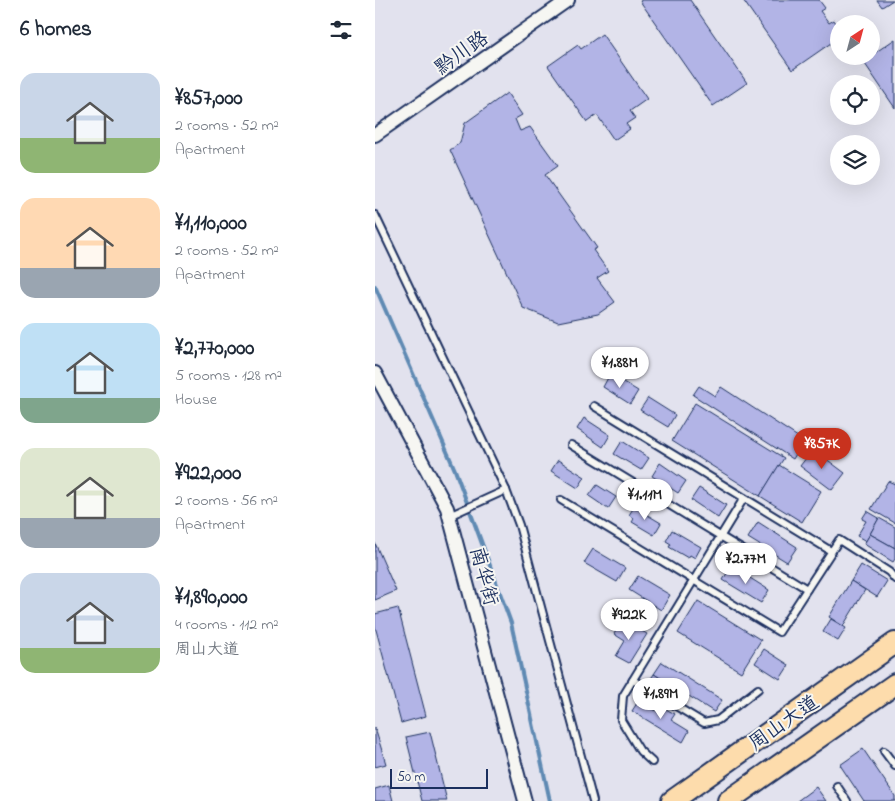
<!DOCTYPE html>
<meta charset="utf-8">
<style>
:root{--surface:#fff;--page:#f6f6f7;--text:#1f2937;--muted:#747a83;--accent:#c8321e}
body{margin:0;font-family:"Indie Flower","LXGW WenKai TC",sans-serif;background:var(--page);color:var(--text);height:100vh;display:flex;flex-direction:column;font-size:19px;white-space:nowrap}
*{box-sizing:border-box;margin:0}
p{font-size:16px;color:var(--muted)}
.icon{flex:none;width:28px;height:28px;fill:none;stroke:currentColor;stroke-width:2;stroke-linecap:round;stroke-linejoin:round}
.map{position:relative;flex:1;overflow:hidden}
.panel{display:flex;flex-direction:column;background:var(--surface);width:375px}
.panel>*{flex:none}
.needle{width:32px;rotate:36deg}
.buttons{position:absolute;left:455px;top:15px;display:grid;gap:10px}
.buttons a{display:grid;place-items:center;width:50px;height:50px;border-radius:50%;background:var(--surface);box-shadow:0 5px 20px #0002;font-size:25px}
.scale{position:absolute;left:15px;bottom:12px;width:98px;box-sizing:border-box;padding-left:5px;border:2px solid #1b2f5e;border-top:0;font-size:14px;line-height:18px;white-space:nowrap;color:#1b2f5e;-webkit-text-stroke:4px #f6f6f2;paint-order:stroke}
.price{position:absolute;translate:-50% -42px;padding:0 11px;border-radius:18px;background:#fff;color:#222;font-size:16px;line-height:32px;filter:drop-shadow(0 1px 2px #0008)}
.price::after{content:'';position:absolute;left:50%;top:30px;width:15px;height:11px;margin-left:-8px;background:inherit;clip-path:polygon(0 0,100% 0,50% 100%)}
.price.current{background:var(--accent);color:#fff}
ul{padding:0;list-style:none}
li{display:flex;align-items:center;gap:15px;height:125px;padding:0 20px}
li span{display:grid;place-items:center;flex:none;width:140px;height:100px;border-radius:15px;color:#555}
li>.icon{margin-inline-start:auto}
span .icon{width:60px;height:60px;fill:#fffc;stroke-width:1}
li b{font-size:21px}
h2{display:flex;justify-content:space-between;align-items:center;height:60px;padding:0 20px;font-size:21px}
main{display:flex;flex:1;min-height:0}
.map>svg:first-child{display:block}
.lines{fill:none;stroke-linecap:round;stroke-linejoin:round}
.stream{stroke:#5f8ab3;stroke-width:4}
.building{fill:#b2b4e6;stroke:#1b2f5e}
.lane-casing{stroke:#1b2f5e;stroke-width:10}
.street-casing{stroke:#1b2f5e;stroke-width:16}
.primary-casing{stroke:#1b2f5e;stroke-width:24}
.lane{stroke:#f6f6f2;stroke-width:6}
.street{stroke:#f6f6f2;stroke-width:12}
.primary{stroke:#fddcac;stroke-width:20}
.labels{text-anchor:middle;stroke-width:4;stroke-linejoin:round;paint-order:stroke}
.street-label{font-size:20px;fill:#1b2f5e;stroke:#f6f6f2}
</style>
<main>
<section class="panel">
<h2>6 homes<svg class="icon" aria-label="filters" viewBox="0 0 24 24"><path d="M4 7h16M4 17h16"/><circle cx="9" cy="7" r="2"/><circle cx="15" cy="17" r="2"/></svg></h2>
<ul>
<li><span style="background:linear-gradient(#c9d6e8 65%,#8fb573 0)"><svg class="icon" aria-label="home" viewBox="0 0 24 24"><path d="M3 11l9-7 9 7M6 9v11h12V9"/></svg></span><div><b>¥857,000</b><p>2 rooms · 52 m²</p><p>Apartment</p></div></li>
<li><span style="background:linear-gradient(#ffd9b3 70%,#9aa5b1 0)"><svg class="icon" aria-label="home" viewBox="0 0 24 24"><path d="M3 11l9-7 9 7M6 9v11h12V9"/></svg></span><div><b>¥1,110,000</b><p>2 rooms · 52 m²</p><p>Apartment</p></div></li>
<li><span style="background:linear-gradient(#bfe0f5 75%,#7fa58c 0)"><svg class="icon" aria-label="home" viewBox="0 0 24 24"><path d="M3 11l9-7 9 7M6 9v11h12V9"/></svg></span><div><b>¥2,770,000</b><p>5 rooms · 128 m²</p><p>House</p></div></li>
<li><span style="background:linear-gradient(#dfe7d0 70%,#9aa5b1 0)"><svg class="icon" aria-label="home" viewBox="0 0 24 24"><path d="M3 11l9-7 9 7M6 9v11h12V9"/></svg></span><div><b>¥922,000</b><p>2 rooms · 56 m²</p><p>Apartment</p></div></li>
<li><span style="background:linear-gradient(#c9d6e8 75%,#8fb573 0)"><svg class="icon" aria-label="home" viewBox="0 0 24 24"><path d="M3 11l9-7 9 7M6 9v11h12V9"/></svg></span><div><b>¥1,890,000</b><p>4 rooms · 112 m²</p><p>周山大道</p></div></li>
</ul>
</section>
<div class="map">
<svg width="520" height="801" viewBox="0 0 520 801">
<rect width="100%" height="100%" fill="#e2e2ee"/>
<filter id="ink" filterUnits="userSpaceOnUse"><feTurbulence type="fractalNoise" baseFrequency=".02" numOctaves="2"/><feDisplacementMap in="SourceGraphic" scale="10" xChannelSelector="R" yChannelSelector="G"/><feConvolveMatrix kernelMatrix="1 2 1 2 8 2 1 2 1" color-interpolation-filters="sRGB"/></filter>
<g filter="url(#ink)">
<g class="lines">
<path class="stream" d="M0,286L80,470L136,623L175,801"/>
</g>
<g class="building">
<path d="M267,0H315L372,83L338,106L265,1Z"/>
<path d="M368,0H444L450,8L445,11L454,23L459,20L464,28V44L458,48L456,43L417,70Z"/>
<path d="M502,0H518L507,7Z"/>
<path d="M227,34L272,99L255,111L260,118L251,124L255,129L239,140L222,115L212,122L173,66L203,45L206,49Z"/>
<path d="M520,39V108L488,61Z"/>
<path d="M132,93L147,115L140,119L145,131L155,127L183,166L170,175L222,248L218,250L233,271L222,278L240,302L223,314L183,322L148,308L75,150L85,143L90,123Z"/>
<path d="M235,374L263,391L255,404L228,387Z"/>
<path d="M324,386L340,396L346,387L429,441L418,459L318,395Z"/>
<path d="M273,398L300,415L293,427L265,410Z"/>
<path d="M320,403L409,458L385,496L297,441Z"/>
<path d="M209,418L235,435L228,447L202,429Z"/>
<path d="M247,441L274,458L266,470L239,454Z"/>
<path d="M438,449L470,473L457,490L425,466Z"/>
<path d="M183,460L210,477L203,488L176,471Z"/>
<path d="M285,463L311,481L303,493L277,476Z"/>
<path d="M404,465L446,491L427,522L385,496Z"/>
<path d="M513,481L520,484V523L496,509Z"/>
<path d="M222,485L241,497L233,509L214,496Z"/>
<path d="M324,488L351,505L343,518L316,500Z"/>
<path d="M259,507L286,523L279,535L257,522L259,519L254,515Z"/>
<path d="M492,511L504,518L491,541L482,536L491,521L487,519Z"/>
<path d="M504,518L520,527V548L495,534Z"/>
<path d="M383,522L422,547L412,562L373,538Z"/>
<path d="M297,530L326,547L320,558L315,555L313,558L294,547L296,544L291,541Z"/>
<path d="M495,534L520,548V559L518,562L489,544Z"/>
<path d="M0,543L21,591L0,600Z"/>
<path d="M218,549L250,568L242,582L209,563Z"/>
<path d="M486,565L512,581L502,597L476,581Z"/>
<path d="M356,566L394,590L386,603L348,580Z"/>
<path d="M263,576L295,595L286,610L254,590Z"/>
<path d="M476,581L490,590L468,626L454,617Z"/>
<path d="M323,601L386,640L366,672L303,633Z"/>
<path d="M23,608L51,716L26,723L0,626V614Z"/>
<path d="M456,619L471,628L463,641L448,632Z"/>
<path d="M248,620L272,634L254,663L241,656L250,641L239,634Z"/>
<path d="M389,649L414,665L405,679L380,663Z"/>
<path d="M287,662L347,700L339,712L279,674Z"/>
<path d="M279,674L311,694L307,700L275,680Z"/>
<path d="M264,700L286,714L289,708L300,714L296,720L314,731L308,742L257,711Z"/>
<path d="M0,728L11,764L0,767Z"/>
<path d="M55,732L72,801H47L31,737Z"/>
<path d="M488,749L520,796V801H489L465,765Z"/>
<path d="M14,785L18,801H0V789Z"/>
<path d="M441,787L451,801H422Z"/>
</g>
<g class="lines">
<g class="lane-casing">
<g id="lane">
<path d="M0,215L131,490L144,525L218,801"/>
<path d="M219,406L456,551"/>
<path d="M196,445L432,589"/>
<path d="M186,500L404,632L464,540L514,572L520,579"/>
<path d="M74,516L131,490"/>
<path d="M258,680L329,723L343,720L383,689"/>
<path d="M509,751L520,766"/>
<path d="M277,762L265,751L246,720L248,696L369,498"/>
<path d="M462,786L472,801"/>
</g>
</g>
<g class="street-casing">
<g id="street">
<path d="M0,135L193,0"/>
<path d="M0,373L72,508L150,801"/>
</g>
</g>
<g class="primary-casing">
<g id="primary">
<path d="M297,801L520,643"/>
<path d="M353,801L520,684"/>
</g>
</g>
<use href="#lane" class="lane"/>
<use href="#street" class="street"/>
<use href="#primary" class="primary"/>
</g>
</g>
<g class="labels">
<g class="street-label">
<text transform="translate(86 52) rotate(-35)" y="7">黔川路</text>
<text transform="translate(110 576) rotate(75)" y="7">南华街</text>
<text transform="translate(408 722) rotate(-35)" y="7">周山大道</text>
</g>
</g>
</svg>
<div class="buttons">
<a><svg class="needle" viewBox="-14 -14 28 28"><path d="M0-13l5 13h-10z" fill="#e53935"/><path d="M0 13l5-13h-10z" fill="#747a83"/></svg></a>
<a><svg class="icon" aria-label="locate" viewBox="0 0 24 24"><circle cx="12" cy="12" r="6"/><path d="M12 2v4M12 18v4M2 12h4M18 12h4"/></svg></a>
<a><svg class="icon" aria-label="layers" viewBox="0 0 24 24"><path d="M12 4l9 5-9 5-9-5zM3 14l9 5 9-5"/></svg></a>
</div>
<div class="scale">50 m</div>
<b class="price" style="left:245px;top:389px">¥1.88M</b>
<b class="price current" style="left:447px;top:470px">¥857K</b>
<b class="price" style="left:270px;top:521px">¥1.11M</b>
<b class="price" style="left:371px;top:585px">¥2.77M</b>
<b class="price" style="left:254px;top:641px">¥922K</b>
<b class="price" style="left:286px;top:720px">¥1.89M</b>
</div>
</main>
